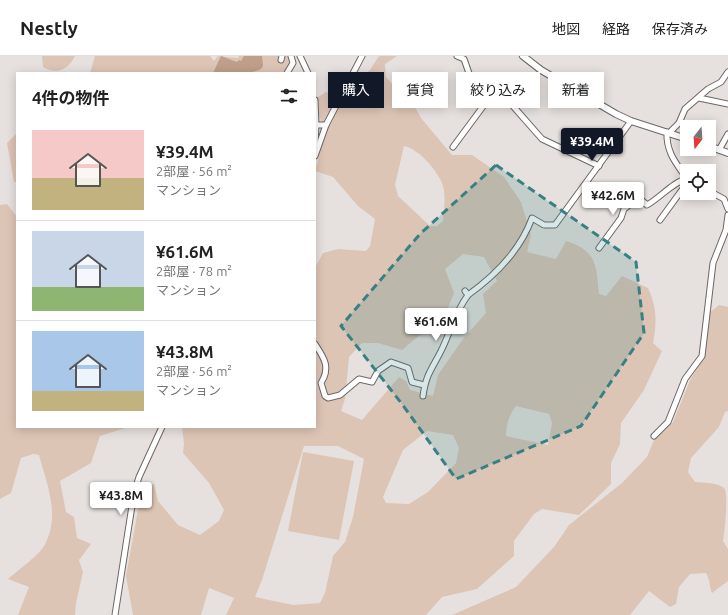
<!DOCTYPE html>
<html lang="ja">
<meta charset="utf-8">
<style>
:root{--surface:#fff;--page:#f6f6f6;--text:#222;--muted:#767676;--line:#e0e0e0;--accent:#111827}
body{margin:0;font-family:Ubuntu,"Noto Sans JP",sans-serif;background:var(--page);color:var(--text);height:100vh;display:flex;flex-direction:column;font-size:15px;white-space:nowrap}
*{box-sizing:border-box;margin:0}
p{font-size:13px;color:var(--muted)}
.icon{flex:none;width:22px;height:22px;fill:none;stroke:currentColor;stroke-width:2;stroke-linecap:round;stroke-linejoin:round}
.map{position:relative;flex:1;overflow:hidden}
.drawer{position:absolute;left:16px;top:16px;width:300px;height:356px;display:flex;flex-direction:column;background:var(--surface);border-radius:0px;box-shadow:0 2px 10px #0003}
.drawer>*{flex:none}
.banner{position:absolute;left:328px;top:16px;width:340px;height:36px;display:flex;gap:8px}
.needle{width:26px;rotate:197deg}
.fabs{position:absolute;left:680px;top:64px;display:grid;gap:8px}
.fabs a{display:grid;place-items:center;width:36px;height:36px;border-radius:0px;background:var(--surface);box-shadow:0 2px 10px #0003;font-size:20px}
.price{position:absolute;translate:-50% -34px;padding:0 9px;border-radius:4px;background:#fff;color:#222;font-size:13px;line-height:26px;filter:drop-shadow(0 1px 2px #0008)}
.price::after{content:'';position:absolute;left:50%;top:24px;width:12px;height:9px;margin-left:-6px;background:inherit;clip-path:polygon(0 0,100% 0,50% 100%)}
.price.active{background:var(--accent);color:#fff}
ul{padding:0;list-style:none}
li{display:flex;align-items:center;gap:12px;height:100px;padding:0 16px}
li+li{border-top:1px solid var(--line)}
li span{display:grid;place-items:center;flex:none;width:112px;height:80px;border-radius:0px;color:#555}
li>.icon{margin-inline-start:auto}
span .icon{width:48px;height:48px;fill:#fffc;stroke-width:1}
li b{font-size:17px}
h2{display:flex;justify-content:space-between;align-items:center;height:48px;padding:0 16px;font-size:17px}
.pill{padding:0 14px;border-radius:0px;background:var(--surface);box-shadow:0 2px 10px #0003;font-size:14px;line-height:36px}
.pill.active{background:var(--accent);color:#fff}
header{display:flex;align-items:center;gap:24px;box-sizing:border-box;height:56px;padding:0 20px;background:var(--surface);border-bottom:1px solid var(--line)}
header strong{font-size:19px}
nav{display:flex;gap:22px;margin-inline-start:auto;font-size:14px}
.map>svg:first-child{display:block}
.green{fill:#ddc5b6;fill-rule:evenodd}
.water{fill:#bf9f8b}
.lines{fill:none;stroke-linecap:round;stroke-linejoin:round}
.minor-casing{stroke:#6c6765;stroke-width:7}
.tertiary-casing{stroke:#6c6765;stroke-width:8}
.minor{stroke:#fff;stroke-width:5}
.tertiary{stroke:#fff;stroke-width:6}
.marked{fill:#378083;fill-opacity:0.2;stroke:#378083;stroke-width:3;stroke-dasharray:8 5;stroke-linejoin:round}
</style>
<header>
<strong>Nestly</strong>
<nav><a>地図</a><a>経路</a><a>保存済み</a></nav>
</header>
<div class="map">
<svg width="728" height="559" viewBox="0 0 728 559">
<rect width="100%" height="100%" fill="#e6e1de"/>
<g class="green">
<path d="M42,0H75C68,14 57,19 43,11Z"/>
<path d="M95,0H210L214,5L218,0L238,2L239,0H290L292,6L286,17H90Z"/>
<path d="M379,0H397L385,8L386,21L399,36L410,42L421,62L452,99H472L504,121L521,146L531,179L527,196L556,203L566,185C597,195 596,208 599,238L606,240L622,220L648,232C657,251 657,267 653,287L662,295L644,334L621,367L620,388L611,407V428L579,459L542,453L534,458L514,485V500L477,533L442,541L426,559H226L234,542L209,532L201,559H133L126,520L141,437L145,429L154,428L158,445L178,469L200,479L219,465L224,454L209,427L183,397L184,387L182,371H315V212L323,197L338,193L366,195L370,190L375,163L358,150L333,121L315,115L325,79L319,58L318,41L326,36L344,41L354,31L360,22L370,14ZM404,90C418,92 439,116 443,130C446,141 444,153 443,165L437,170H430L398,140L395,129ZM463,198L484,201L497,225L483,238L486,257L463,283L438,319L433,340L410,334L406,325L399,321L362,364L341,355L345,343L349,301L362,287H378L402,294L446,257L454,237L445,213ZM516,350L549,358L552,367L548,389L506,380C506,369 509,359 516,350ZM427,375L453,379L459,392L456,407L428,436L409,448L386,447L383,441L403,394ZM304,390H338L364,403L353,461L345,486L333,500L325,537L320,547L293,549L255,541L262,524Z"/>
<path d="M17,77V126H14L7,87Z"/>
<path d="M7,148L17,161V371H128L100,380L91,407L60,425L66,456L74,461L77,482L91,488L79,504L83,516L76,547L75,559H18L29,531L8,523C16,516 39,499 44,490C61,460 47,429 39,399L33,398L21,402L11,437L0,443V149Z"/>
<path d="M719,249L728,251V355L725,356L719,371L691,402L688,416L695,426C704,427 718,426 725,433C728,442 725,474 723,485L728,493V525L712,537C709,530 710,523 706,517L690,518L679,531L676,548L670,551L649,535L630,559H452L516,531L554,491L569,469L622,427L647,401L654,384L673,366L691,322L705,301L704,261Z"/>
<path d="M303,396L354,405L339,484L288,475Z"/>
</g>
<path class="water" d="M221,0L237,6L239,4L241,5L244,0H262C262,3 263,7 263,10C260,20 221,17 213,17Z"/>
<g class="lines">
<g class="minor-casing">
<g id="minor">
<path d="M300,0L308,17"/>
<path d="M457,0L464,3L471,23L493,37L505,41L542,83L599,110"/>
<path d="M281,4L282,0"/>
<path d="M287,17L293,7L291,0"/>
<path d="M699,42L728,48"/>
<path d="M315,44L316,69L315,90"/>
<path d="M316,69H326L362,0"/>
<path d="M667,76C666,96 676,107 687,123"/>
<path d="M669,77L679,67L685,53L708,33L721,26L728,16"/>
<path d="M453,91L493,37"/>
<path d="M719,94L728,78"/>
<path d="M315,100L326,69"/>
<path d="M709,135L724,143L728,153"/>
<path d="M660,164L687,127"/>
<path d="M599,192L621,162L624,153L639,142L647,149C660,142 674,125 687,123"/>
<path d="M465,235L468,239C496,219 520,195 532,162L544,169H555L631,65"/>
<path d="M315,288C324,302 331,311 321,327L325,340L328,342L340,339L359,323L372,326L378,315L391,306L408,312L412,326L424,329"/>
<path d="M423,340C426,318 432,313 441,295C451,275 454,258 468,239"/>
<path d="M654,380L668,366L685,323L702,300L713,207L726,174L728,159"/>
<path d="M115,559L134,437L139,421L162,371"/>
</g>
</g>
<g class="tertiary-casing">
<g id="tertiary">
<path d="M523,0L541,14L616,58L631,65L687,83"/>
<path d="M709,90L728,97"/>
</g>
</g>
<use href="#minor" class="minor"/>
<use href="#tertiary" class="tertiary"/>
</g>
<path class="marked" d="M496,109L636,206L644,277L581,370L456,423L402,348L341,270L420,178Z"/>
</svg>
<div class="fabs">
<a><svg class="needle" viewBox="-14 -14 28 28"><path d="M0-13l5 13h-10z" fill="#e53935"/><path d="M0 13l5-13h-10z" fill="#767676"/></svg></a>
<a><svg class="icon" aria-label="locate" viewBox="0 0 24 24"><circle cx="12" cy="12" r="6"/><path d="M12 2v4M12 18v4M2 12h4M18 12h4"/></svg></a>
</div>
<b class="price active" style="left:592px;top:106px">¥39.4M</b>
<b class="price" style="left:613px;top:160px">¥42.6M</b>
<b class="price" style="left:436px;top:286px">¥61.6M</b>
<b class="price" style="left:121px;top:460px">¥43.8M</b>
<div class="banner">
<a class="pill active">購入</a>
<a class="pill">賃貸</a>
<a class="pill">絞り込み</a>
<a class="pill">新着</a>
</div>
<section class="drawer">
<h2>4件の物件<svg class="icon" aria-label="filters" viewBox="0 0 24 24"><path d="M4 7h16M4 17h16"/><circle cx="9" cy="7" r="2"/><circle cx="15" cy="17" r="2"/></svg></h2>
<ul>
<li><span style="background:linear-gradient(#f6c9c9 60%,#c2b280 0)"><svg class="icon" aria-label="home" viewBox="0 0 24 24"><path d="M3 11l9-7 9 7M6 9v11h12V9"/></svg></span><div><b>¥39.4M</b><p>2部屋 · 56 m²</p><p>マンション</p></div></li>
<li><span style="background:linear-gradient(#c9d6e8 70%,#8fb573 0)"><svg class="icon" aria-label="home" viewBox="0 0 24 24"><path d="M3 11l9-7 9 7M6 9v11h12V9"/></svg></span><div><b>¥61.6M</b><p>2部屋 · 78 m²</p><p>マンション</p></div></li>
<li><span style="background:linear-gradient(#a9c7e8 75%,#c2b280 0)"><svg class="icon" aria-label="home" viewBox="0 0 24 24"><path d="M3 11l9-7 9 7M6 9v11h12V9"/></svg></span><div><b>¥43.8M</b><p>2部屋 · 56 m²</p><p>マンション</p></div></li>
</ul>
</section>
</div>
